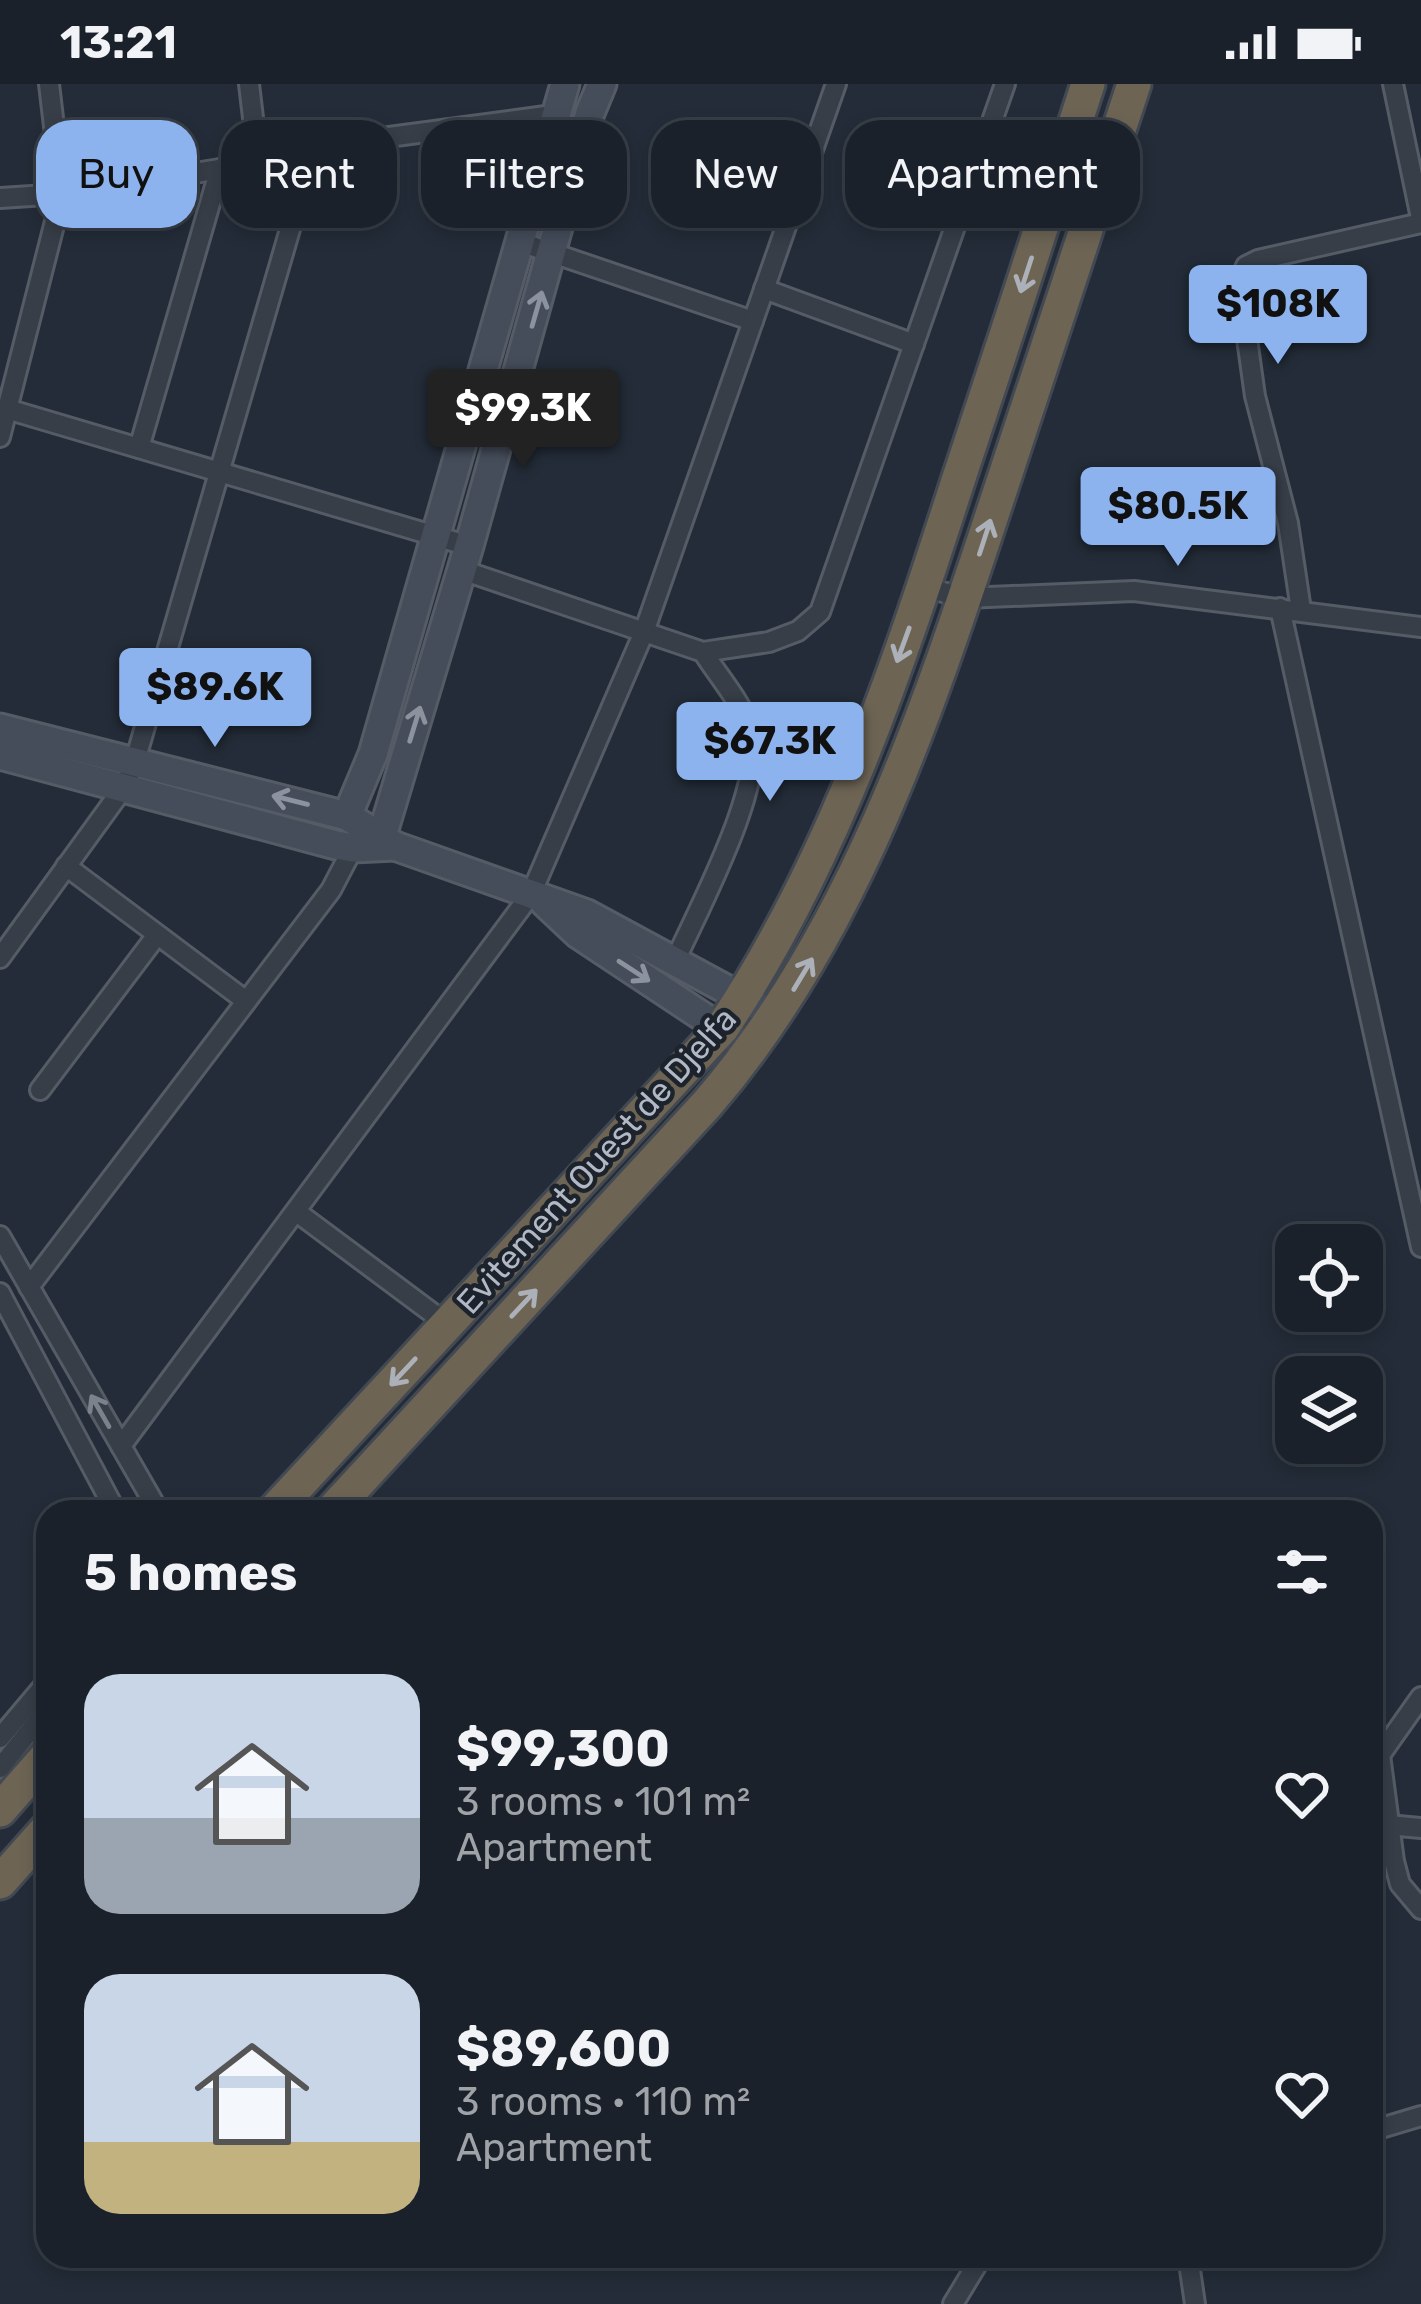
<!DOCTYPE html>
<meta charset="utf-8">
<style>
:root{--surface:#1a212a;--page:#232932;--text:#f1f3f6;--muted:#9fa3a8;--line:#383e47;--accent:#8db3ee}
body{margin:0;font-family:Rubik,sans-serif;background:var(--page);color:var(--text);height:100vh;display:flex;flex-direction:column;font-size:45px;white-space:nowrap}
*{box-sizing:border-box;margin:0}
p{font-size:39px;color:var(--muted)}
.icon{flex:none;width:66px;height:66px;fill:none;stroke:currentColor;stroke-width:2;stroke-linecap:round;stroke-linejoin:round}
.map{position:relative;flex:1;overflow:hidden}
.drawer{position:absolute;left:36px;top:1416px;width:1347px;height:768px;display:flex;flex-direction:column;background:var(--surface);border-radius:36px;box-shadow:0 6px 18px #0003,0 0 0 3px var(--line)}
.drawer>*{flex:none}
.banner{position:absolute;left:36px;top:36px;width:1350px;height:108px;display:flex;gap:24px}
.buttons{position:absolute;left:1275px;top:1140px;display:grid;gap:24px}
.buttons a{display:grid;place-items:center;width:108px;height:108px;border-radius:24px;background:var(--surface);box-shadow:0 6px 18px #0003,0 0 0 3px var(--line);font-size:60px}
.price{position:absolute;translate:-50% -102px;padding:0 27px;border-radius:12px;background:var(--accent);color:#111;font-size:39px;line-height:78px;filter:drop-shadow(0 3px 6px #0008)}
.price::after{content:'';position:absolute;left:50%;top:72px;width:36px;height:27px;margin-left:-18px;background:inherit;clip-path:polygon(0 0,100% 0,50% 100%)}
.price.current{background:#222;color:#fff}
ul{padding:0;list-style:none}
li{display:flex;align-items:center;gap:36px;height:300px;padding:0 48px}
li span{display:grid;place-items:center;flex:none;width:336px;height:240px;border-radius:36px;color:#555}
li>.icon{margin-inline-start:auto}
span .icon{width:144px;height:144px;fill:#fffc;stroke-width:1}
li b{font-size:51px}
h2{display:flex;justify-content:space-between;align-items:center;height:144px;padding:0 48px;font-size:51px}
.chip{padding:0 42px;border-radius:36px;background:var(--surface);box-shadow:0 6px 18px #0003,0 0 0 3px var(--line);font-size:42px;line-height:108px}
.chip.current{background:var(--accent);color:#111}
.status{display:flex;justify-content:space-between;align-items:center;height:84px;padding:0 60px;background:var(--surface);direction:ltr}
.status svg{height:33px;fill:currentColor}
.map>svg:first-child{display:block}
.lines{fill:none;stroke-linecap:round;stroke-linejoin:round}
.street-casing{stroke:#555c66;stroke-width:24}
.secondary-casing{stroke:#555c66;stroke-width:33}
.highway-casing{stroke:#424953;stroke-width:39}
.street{stroke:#373e48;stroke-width:18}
.secondary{stroke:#454d5b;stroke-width:27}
.highway{stroke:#6d6454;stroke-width:33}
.oneway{stroke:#abb0b9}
.oneway2{stroke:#8c939f}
.oneway3{stroke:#7b828c}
.labels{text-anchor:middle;stroke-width:9;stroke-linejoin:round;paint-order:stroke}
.street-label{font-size:33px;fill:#b2b9c4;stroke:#1c232d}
</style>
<div class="status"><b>13:21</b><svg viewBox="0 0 49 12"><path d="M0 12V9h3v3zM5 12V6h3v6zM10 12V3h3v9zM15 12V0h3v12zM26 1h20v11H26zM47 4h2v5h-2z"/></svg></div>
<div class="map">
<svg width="1421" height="2220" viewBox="0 0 1421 2220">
<rect width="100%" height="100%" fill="#232c38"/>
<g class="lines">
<g class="street-casing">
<g id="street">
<path d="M249,0L258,76"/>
<path d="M1393,0L1421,134"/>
<path d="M0,114L62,110L220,85L314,63L553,31"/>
<path d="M520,158L753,237"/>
<path d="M764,205L914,260"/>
<path d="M7,325L469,462"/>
<path d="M0,353L62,110L49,0"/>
<path d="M139,364L220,85"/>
<path d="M462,486L703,568L769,558L798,547L820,528L1005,0"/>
<path d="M924,503L965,514L1134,507L1421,543"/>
<path d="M1280,524L1421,1163"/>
<path d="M1301,526L1288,439L1255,312L1239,198L1246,182L1258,176L1421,139"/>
<path d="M66,782L246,917"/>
<path d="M0,874L124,703L135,677L314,63"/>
<path d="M675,877C698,826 766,700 751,648C744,621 718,592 703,568"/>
<path d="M40,1006L157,851"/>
<path d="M298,1129L447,1240"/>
<path d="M0,1152L159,1428"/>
<path d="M29,1203L331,806L353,764"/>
<path d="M0,1209L116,1428"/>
<path d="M121,1362L531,810L644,548L836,0"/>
<path d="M0,1654L48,1597"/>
<path d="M1380,1671L1421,1613"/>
<path d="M1371,1674L1380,1671L1394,1777L1400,1800L1421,1825"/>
<path d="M0,1684L48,1624"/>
<path d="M1388,1741L1421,1744"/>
<path d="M1371,2047L1421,2032"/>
<path d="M1188,2172L1195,2220"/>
<path d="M953,2220L982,2172"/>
</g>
</g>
<g class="secondary-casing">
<g id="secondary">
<path d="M0,644L347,732L395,762L587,830L757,922"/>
<path d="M0,671L336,761L353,764L395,762"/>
<path d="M347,732L373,670L565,0"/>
<path d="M382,752L469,462L590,29L602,0"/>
<path d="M545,819L578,850L753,966"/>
</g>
</g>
<g class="highway-casing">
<g id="highway">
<path d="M273,1428L722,944C833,778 896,589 957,400C1001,267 1045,133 1088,0"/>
<path d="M331,1428L707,1020C857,846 929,622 1000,407C1045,272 1089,136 1134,0"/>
<path d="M0,1726L48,1671"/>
<path d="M0,1798L48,1744"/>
</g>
</g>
<use href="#street" class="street"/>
<use href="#secondary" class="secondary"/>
<use href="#highway" class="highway"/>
</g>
<defs><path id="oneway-shaft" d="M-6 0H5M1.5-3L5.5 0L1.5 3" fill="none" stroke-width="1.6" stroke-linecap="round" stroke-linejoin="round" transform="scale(3)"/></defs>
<g class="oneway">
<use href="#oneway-shaft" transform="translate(1026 191) rotate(108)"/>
<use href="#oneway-shaft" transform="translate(985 453) rotate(-72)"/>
<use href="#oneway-shaft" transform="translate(903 561) rotate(110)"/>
<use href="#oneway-shaft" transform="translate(803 890) rotate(-59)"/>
<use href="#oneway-shaft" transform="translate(524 1219) rotate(-47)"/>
<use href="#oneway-shaft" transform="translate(403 1288) rotate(133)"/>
</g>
<g class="oneway2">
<use href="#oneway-shaft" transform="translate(537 225) rotate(-74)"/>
<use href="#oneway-shaft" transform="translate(415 640) rotate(-73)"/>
<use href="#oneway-shaft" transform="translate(290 716) rotate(-166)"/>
<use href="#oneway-shaft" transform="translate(634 887) rotate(33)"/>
</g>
<use class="oneway3" href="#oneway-shaft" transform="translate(100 1327) rotate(-120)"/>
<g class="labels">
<g class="street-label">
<text transform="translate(596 1076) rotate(-48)" y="12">Evitement Ouest de Djelfa</text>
</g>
</g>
</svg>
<div class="buttons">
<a><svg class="icon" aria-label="locate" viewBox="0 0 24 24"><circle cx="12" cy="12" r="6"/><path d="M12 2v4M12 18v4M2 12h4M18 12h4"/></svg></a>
<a><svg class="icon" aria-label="layers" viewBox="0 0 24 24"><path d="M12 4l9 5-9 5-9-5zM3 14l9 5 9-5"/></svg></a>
</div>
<b class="price" style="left:1278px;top:283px">$108K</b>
<b class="price current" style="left:523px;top:387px">$99.3K</b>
<b class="price" style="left:1178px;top:485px">$80.5K</b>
<b class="price" style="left:215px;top:666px">$89.6K</b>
<b class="price" style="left:770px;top:720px">$67.3K</b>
<div class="banner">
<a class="chip current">Buy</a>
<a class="chip">Rent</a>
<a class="chip">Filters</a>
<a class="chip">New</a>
<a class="chip">Apartment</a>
</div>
<section class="drawer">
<h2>5 homes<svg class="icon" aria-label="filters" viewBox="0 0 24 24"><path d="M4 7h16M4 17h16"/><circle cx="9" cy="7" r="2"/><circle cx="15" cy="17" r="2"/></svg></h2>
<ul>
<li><span style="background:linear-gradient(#c9d6e8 60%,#9aa5b1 0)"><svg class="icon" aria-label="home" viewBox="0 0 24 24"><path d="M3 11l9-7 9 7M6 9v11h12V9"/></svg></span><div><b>$99,300</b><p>3 rooms · 101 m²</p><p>Apartment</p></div><svg class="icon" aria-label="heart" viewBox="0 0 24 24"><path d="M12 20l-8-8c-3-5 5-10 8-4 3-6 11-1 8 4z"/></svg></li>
<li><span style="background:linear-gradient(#c9d6e8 70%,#c2b280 0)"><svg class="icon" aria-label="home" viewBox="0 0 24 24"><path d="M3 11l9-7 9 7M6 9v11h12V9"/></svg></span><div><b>$89,600</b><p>3 rooms · 110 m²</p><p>Apartment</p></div><svg class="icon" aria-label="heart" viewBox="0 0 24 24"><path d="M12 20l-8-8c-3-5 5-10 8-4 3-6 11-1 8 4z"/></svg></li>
</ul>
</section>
</div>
